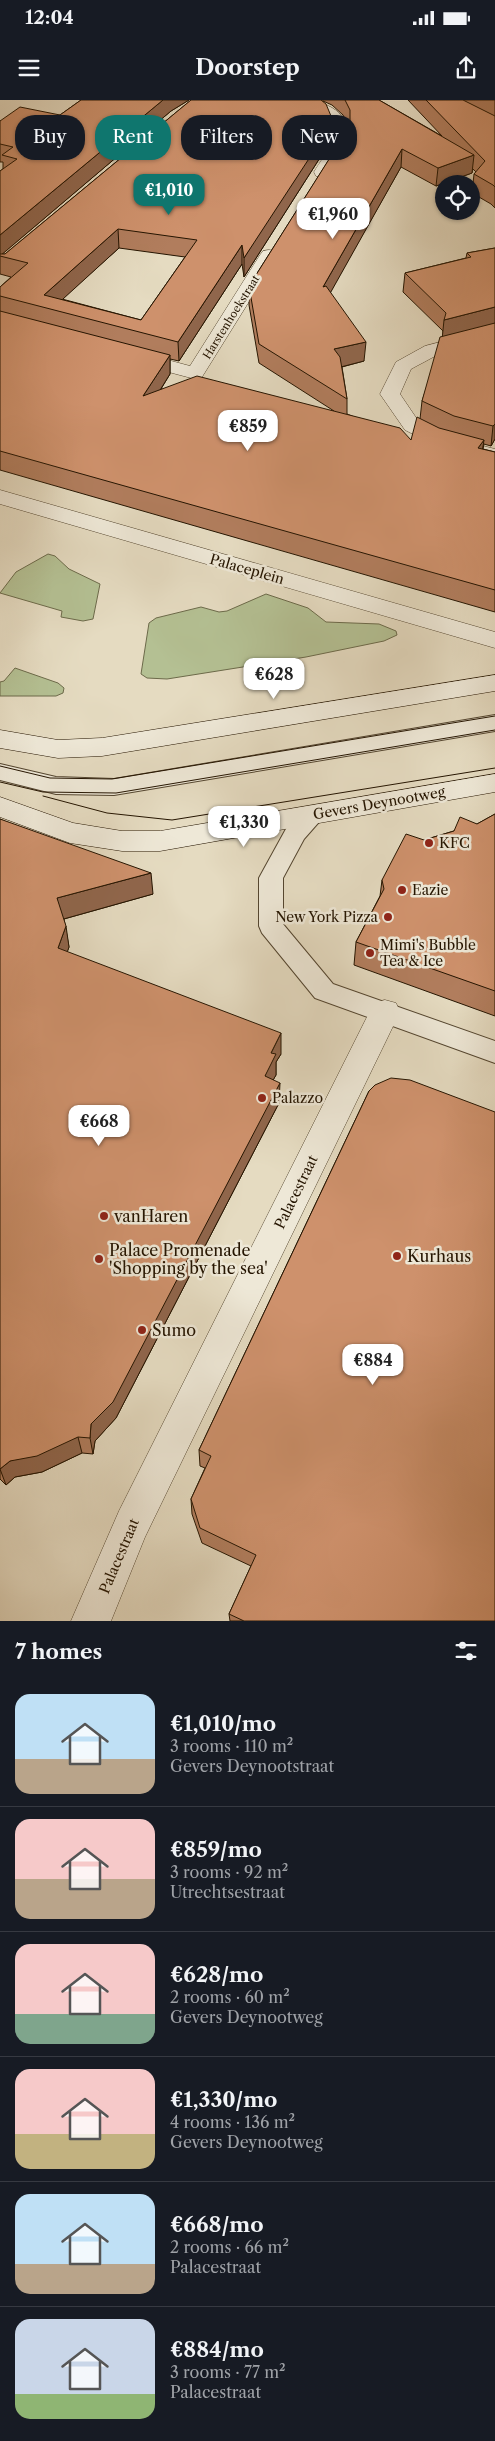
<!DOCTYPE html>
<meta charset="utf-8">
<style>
:root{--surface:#171b24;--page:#242831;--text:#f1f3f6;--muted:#9ea1a6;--line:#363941;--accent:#0f766e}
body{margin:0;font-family:"Libre Caslon Text",serif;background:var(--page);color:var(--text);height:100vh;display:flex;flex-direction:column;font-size:19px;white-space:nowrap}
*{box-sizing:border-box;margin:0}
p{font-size:16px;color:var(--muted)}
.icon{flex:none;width:28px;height:28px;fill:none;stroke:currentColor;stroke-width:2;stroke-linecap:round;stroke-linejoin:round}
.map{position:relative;height:1521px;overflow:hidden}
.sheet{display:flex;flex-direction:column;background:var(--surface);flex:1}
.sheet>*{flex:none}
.hud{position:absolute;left:15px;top:15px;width:465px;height:45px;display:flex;gap:10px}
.buttons{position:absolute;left:435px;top:75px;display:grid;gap:10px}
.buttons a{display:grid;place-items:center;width:45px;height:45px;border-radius:50%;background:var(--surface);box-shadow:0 1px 4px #0004;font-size:25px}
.price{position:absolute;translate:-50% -42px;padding:0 11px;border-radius:10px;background:#fff;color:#222;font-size:16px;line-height:32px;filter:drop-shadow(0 1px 2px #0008)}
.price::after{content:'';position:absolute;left:50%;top:30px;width:15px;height:11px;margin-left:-8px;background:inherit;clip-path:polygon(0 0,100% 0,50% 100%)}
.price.active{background:var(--accent);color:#fff}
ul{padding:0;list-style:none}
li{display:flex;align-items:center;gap:15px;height:125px;padding:0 15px}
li+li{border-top:1px solid var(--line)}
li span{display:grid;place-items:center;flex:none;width:140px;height:100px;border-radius:15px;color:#555}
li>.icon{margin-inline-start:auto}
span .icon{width:60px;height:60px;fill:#fffc;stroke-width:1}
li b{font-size:21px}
h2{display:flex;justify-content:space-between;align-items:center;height:60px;padding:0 15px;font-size:21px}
.tag{padding:0 18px;border-radius:20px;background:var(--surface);box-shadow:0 1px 4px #0004;font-size:18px;line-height:45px}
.tag.active{background:var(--accent);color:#fff}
.status{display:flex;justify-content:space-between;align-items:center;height:35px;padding:0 25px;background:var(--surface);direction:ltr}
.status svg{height:14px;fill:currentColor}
header{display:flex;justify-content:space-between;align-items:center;height:65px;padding:0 15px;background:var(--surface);font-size:22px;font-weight:800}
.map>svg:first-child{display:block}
.green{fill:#b4c093;stroke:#6c6a4a}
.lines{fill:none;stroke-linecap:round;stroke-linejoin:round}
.lane-casing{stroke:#544630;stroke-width:2}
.street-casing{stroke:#544630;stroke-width:1}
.secondary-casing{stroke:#241400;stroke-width:1}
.lane{fill:#eee8d7;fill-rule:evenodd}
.street{fill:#eee8d7;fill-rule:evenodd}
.secondary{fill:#eee8d7;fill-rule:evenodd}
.tram{stroke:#241400;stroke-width:1}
.wall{fill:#b17d5d;stroke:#241400;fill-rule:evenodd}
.shaded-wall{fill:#90664c;stroke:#241400}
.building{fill:#ce916c;stroke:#241400;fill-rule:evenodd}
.poi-dot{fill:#8f2418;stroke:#eee8d7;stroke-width:2}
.labels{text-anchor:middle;stroke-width:5;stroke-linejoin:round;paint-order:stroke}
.far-street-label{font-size:11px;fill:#241400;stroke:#eee8d7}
.street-label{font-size:14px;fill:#241400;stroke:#eee8d7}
.poi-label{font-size:14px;fill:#241400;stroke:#eee8d7;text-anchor:start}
.near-poi-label{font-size:16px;fill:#241400;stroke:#eee8d7;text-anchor:start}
</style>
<div class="status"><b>12:04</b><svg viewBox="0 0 49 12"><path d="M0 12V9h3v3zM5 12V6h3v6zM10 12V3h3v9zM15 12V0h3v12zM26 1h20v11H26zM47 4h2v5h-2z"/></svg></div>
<header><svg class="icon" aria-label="menu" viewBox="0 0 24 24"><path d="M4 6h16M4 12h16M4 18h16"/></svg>Doorstep<svg class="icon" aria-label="share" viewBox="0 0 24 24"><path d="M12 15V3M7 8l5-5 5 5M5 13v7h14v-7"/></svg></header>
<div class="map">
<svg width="495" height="1521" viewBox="0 0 495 1521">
<rect width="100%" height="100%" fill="#e5dbc1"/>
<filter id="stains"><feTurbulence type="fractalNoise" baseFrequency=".004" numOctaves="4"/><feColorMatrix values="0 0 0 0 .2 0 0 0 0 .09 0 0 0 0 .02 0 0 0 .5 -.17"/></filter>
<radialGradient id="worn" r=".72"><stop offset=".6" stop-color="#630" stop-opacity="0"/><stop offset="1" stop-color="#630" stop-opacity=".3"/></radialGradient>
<g class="green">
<path d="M48,454L55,456L69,469L100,484L93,519L83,521L61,517L62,511L0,493L16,472Z"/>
<path d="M266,494L308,508L326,522L379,524L396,531L397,535L384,541L306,557L167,579L147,578L141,574L149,523L156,518L201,507L219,512L227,511Z"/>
<path d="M15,568L58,583L64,588L63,593L56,596H0V582L4,581Z"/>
</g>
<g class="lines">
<g class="lane-casing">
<g id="lane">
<path d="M495,615V631L114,695L56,694L0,680V664L56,677L114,679Z"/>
<path d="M314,706L322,708L326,714L304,739L283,778V824L333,884L495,941V963L315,898L262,833L259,826V778L287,727L306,708Z"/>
</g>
</g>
<g class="street-casing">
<g id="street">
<path d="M289,0C315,0 337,2 350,28L348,44L328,76H316L314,72C341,31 348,17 292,3Z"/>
<path d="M269,150L275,151L278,155L202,277L195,279L127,261L124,257L127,253L134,251L190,266L260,155L263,151Z"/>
<path d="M495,228V240L439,254L411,269L400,294L419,322L451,338L495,349V361L437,346L405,330L380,294L396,262L425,246Z"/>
<path d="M0,390L495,532V548L0,404Z"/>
<path d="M385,900L396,903L400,912L145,1437L111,1521H71L119,1411L374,903Z"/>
</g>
</g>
<g class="secondary-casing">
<g id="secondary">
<path d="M495,575V591L102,656L58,658L0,648V630L58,640L102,638Z"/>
<path d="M495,674V692L160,751H122L70,743L0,717V697L73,723L122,731H160Z"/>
</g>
</g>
<use href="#lane" class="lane"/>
<use href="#street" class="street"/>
<use href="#secondary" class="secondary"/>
<g class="tram">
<path d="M0,666L50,678L112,679L495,616"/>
<path d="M0,682L43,692L116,693L495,630"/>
<path d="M43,696L107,713L172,720L495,668"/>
</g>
</g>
<g class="wall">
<path d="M81,0H189L171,11L2,154H5L191,0H379L442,36L408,0H495V108L491,104L472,93L474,74L476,72L473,69L472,73L436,86L401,67L330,192L364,261L342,267L347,299V314L411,340L420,319L422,301L443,237V231L403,192L405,173L466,158L467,153L495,148V339L491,346L484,344L483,349L495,352V512L0,370V187L11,177L0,174V71L3,69V62H0V21L60,15ZM323,1L332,5L343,15L349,28L249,186V205L259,263L334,311L161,289L170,274V259L179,261L242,164L244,177L330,42ZM119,148L185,157L141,220L62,199Z"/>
<path d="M495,714V916L354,865L356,842L380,796L382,780L424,740L477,724Z"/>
<path d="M0,719L153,794L64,819L69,847L67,852L281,954L276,962V975L273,980L279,1003L116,1318L95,1341L93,1354L82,1353L42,1372L15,1377L6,1385L0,1379Z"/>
<path d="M369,991L495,1521H230L229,1514L251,1466L202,1443L192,1414L191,1399L205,1368L200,1366L199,1350Z"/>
</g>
<g class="shaded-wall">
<path d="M163,0H189L171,11L0,156V135Z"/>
<path d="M331,16L330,42L244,177V158Z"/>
<path d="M402,49L401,67L323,206V187Z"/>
<path d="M474,55L472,73L436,86L438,68Z"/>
<path d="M118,129L119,148L52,209L44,195Z"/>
<path d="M242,145V164L179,261L178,242Z"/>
<path d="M495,207V226L442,240L444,220Z"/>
<path d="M366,242L364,261L333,269L334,249Z"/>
<path d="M170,255V274L144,316L143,296Z"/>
<path d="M495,324V339L491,346L493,326Z"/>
<path d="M484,340L481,359L478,348Z"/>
<path d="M151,773L153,794L60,820L57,798Z"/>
<path d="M66,826L69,847L61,870L58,848Z"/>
<path d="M281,933V954L276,962V975L264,996L265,976L271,953Z"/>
<path d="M280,983L279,1003L116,1318L95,1341L93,1354L90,1338L91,1324Z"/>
<path d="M78,1337L82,1353L42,1372L15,1377L6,1385L0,1369L10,1361Z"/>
</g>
<g class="building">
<path d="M81,0H163L0,135V71L17,59L2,55L13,47L0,44V21L20,7L60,15Z"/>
<path d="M191,0H321L326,4L331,16V25L244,158L242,145L178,242L0,196V187L28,163L0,156V154H5ZM118,129L197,140L141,220L44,195Z"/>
<path d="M345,0H379L474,55L438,68L402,49L323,187L326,186L366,242L334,249L340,257L347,299L259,244L249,186L350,26V10Z"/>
<path d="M426,0H463L495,16V87L493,85L474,74L485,61Z"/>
<path d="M495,148V207L444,220L446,213L405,173L471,157L467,153Z"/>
<path d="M0,211L170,255L143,296L197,276L400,328L411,340L417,317L439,328L484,340L478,348L495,352V490L0,351Z"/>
<path d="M495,223V324L493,326L454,316L422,301L440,237Z"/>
<path d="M495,714V891L356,842L384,789L382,780L406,734L424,740L454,731L460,717L477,724Z"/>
<path d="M0,719L151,773L57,798L66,826L58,848L281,933L271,953L276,954L265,976L280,983L113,1302L91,1324L90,1338L78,1337L37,1356L10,1361L0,1369Z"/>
<path d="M391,978L410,980L495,1012V1521H244L229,1514L256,1455L200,1428L191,1399L211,1356L199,1350L369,991L375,985Z"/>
</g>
<g class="poi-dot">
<circle cx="429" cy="743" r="5"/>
<circle cx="402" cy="790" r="5"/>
<circle cx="388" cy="817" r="5"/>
<circle cx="370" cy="853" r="5"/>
<circle cx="262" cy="998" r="5"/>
<circle cx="104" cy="1116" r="5"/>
<circle cx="397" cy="1156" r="5"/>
<circle cx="99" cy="1159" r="5"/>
<circle cx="142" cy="1230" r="5"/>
</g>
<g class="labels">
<g class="far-street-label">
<text transform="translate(231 217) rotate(-58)" y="4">Harstenhoekstraat</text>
</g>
<g class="street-label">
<text transform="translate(247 469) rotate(16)" y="5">Palaceplein</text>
<text transform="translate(379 703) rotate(-10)" y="5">Gevers Deynootweg</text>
<text transform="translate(296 1092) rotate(-64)" y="5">Palacestraat</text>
<text transform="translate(119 1456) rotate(-67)" y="5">Palacestraat</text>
</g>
<g class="poi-label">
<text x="439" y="748">KFC</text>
<text x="412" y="795">Eazie</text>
<text x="378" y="822" text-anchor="end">New York Pizza</text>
<text x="380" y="850">Mimi's Bubble<tspan x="380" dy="16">Tea &amp; Ice</tspan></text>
<text x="272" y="1003">Palazzo</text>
</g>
<g class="near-poi-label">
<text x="114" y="1122">vanHaren</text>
<text x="109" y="1156">Palace Promenade<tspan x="109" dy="18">'Shopping by the sea'</tspan></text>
<text x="407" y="1162">Kurhaus</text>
<text x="152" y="1236">Sumo</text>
</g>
</g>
<rect width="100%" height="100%" filter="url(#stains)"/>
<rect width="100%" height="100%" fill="url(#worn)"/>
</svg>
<div class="buttons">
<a><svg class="icon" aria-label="locate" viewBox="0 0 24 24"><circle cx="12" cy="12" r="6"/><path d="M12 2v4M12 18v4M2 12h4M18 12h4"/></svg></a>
</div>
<b class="price active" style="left:169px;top:116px">€1,010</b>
<b class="price" style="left:333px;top:140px">€1,960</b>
<b class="price" style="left:248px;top:352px">€859</b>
<b class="price" style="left:274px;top:600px">€628</b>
<b class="price" style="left:244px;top:748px">€1,330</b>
<b class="price" style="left:99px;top:1047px">€668</b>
<b class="price" style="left:373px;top:1286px">€884</b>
<div class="hud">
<a class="tag">Buy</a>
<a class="tag active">Rent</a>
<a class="tag">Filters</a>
<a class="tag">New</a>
</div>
</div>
<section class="sheet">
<h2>7 homes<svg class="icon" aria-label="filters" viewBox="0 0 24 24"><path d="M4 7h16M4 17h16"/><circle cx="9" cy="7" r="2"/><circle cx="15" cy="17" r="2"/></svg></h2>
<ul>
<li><span style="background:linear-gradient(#bfe0f5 65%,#b9a48a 0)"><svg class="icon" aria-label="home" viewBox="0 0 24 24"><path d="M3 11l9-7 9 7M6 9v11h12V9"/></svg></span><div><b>€1,010/mo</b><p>3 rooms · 110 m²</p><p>Gevers Deynootstraat</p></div></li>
<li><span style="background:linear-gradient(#f6c9c9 60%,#b9a48a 0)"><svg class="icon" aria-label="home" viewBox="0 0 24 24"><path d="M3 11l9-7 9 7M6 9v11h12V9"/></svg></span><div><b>€859/mo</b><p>3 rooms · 92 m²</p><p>Utrechtsestraat</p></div></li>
<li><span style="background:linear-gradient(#f6c9c9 70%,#7fa58c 0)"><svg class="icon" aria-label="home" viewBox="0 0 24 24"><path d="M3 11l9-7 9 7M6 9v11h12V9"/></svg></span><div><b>€628/mo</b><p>2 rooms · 60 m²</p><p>Gevers Deynootweg</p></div></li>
<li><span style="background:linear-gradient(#f6c9c9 65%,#c2b280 0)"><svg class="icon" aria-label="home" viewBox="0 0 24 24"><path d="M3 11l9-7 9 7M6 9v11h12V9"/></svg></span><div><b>€1,330/mo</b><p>4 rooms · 136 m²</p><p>Gevers Deynootweg</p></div></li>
<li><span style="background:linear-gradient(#bfe0f5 70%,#b9a48a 0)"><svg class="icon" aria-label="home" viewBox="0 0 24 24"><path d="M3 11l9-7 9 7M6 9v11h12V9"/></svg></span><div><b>€668/mo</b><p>2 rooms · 66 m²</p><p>Palacestraat</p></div></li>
<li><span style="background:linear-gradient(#c9d6e8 75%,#8fb573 0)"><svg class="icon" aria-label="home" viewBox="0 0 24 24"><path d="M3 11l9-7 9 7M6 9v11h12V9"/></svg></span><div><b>€884/mo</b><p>3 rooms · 77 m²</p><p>Palacestraat</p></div></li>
</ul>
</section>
